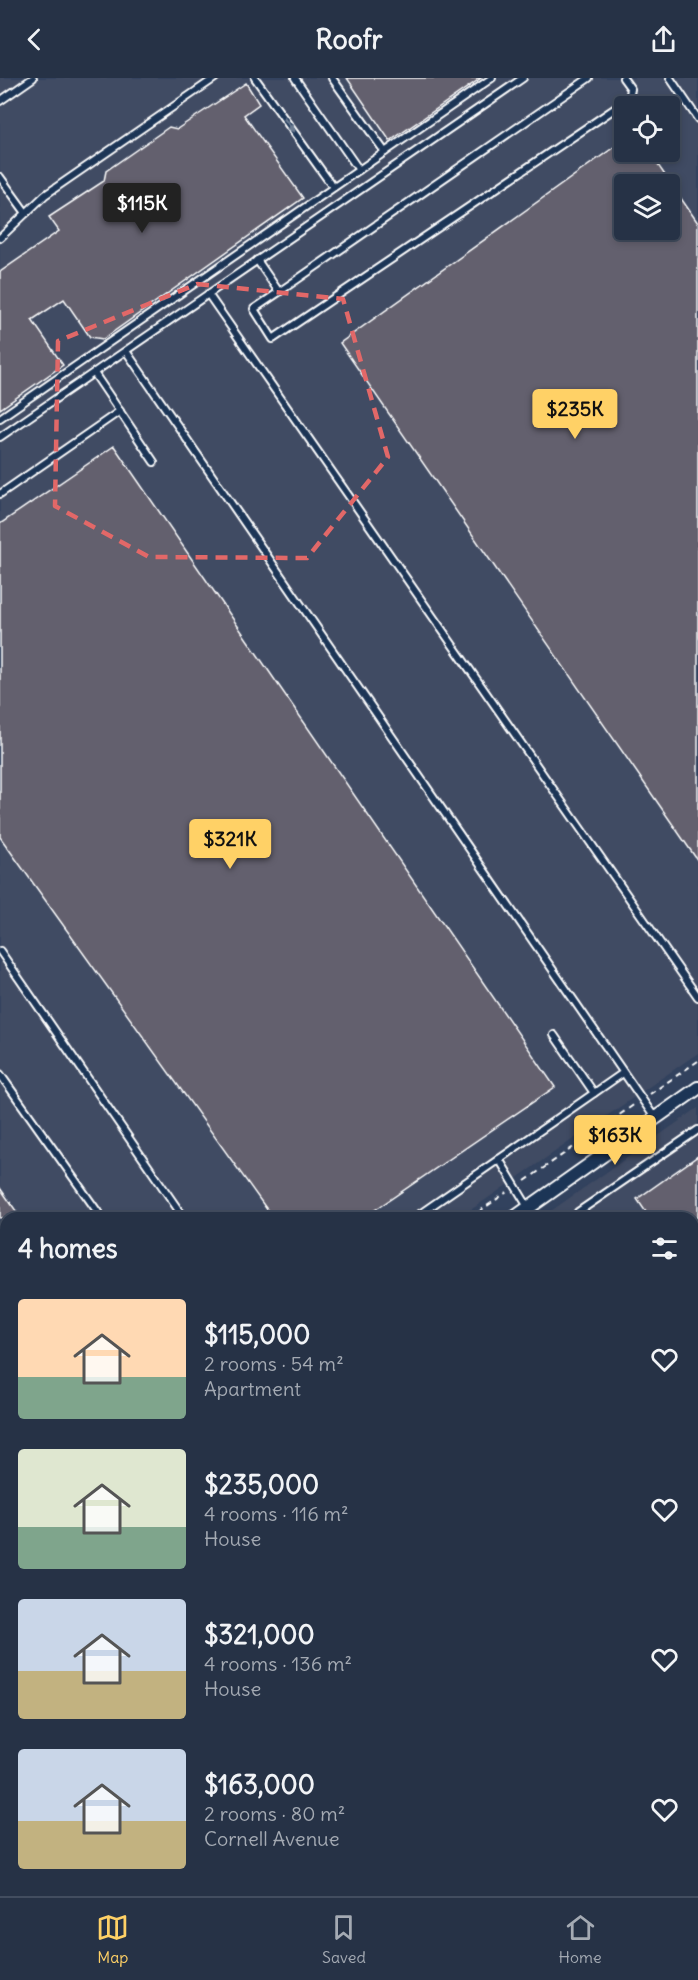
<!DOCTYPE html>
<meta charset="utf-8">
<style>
:root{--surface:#263246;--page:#2e3a4d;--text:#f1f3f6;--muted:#a4aab3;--line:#424d5f;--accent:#ffd166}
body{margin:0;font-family:Delius,sans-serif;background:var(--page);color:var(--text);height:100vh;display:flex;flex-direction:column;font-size:22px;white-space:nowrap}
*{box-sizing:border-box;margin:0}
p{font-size:20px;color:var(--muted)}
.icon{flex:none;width:33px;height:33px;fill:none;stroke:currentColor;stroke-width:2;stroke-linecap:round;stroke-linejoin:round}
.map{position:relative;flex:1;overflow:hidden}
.details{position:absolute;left:0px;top:1134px;width:699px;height:684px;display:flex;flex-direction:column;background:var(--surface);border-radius:18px 18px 0 0;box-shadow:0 3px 9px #0003,0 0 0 2px var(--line)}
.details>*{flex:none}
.controls{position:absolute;left:614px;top:18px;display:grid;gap:12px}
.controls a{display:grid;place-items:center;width:66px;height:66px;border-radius:6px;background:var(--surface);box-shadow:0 3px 9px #0003,0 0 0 2px var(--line);font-size:30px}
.price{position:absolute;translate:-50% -51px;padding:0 14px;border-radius:6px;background:var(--accent);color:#111;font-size:20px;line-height:39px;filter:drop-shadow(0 2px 3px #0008)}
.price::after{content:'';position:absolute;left:50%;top:36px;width:18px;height:14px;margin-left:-9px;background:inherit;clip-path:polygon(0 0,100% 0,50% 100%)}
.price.current{background:#222;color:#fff}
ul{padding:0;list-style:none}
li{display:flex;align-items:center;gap:18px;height:150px;padding:0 18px}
li span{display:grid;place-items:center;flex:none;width:168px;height:120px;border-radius:6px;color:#555}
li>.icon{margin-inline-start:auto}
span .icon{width:72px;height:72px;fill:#fffc;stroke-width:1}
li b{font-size:26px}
h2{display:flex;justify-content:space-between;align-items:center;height:72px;padding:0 18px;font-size:26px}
header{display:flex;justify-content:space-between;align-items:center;height:78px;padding:0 18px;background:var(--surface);font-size:27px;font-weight:700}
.dock{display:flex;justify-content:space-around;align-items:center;height:84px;border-top:2px solid var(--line);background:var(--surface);font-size:16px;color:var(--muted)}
.dock a{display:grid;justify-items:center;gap:3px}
.dock .current{color:var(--accent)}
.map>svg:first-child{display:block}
.built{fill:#414b63;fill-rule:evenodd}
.water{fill:#44688b;stroke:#8fa4b9;stroke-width:1.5}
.building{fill:#63606e;stroke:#fff;stroke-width:1.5;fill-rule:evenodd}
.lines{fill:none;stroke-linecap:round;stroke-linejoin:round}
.lane-casing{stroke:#fff;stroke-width:10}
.street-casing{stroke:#fff;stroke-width:16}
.primary-casing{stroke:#fff;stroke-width:24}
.path{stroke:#fff;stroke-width:2;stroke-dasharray:6 4.5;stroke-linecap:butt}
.lane{stroke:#1d3557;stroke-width:6}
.street{stroke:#1d3557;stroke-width:12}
.primary{stroke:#1d3557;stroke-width:20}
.oneway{fill:#6c7c92}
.marked{fill:none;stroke:#e26868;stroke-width:4.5;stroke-dasharray:12 8;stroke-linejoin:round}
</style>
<header><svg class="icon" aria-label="back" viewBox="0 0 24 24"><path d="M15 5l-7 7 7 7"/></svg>Roofr<svg class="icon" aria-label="share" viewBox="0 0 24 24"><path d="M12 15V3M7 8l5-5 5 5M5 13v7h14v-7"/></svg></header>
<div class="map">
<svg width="698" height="1818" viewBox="0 0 698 1818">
<rect width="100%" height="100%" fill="#32425e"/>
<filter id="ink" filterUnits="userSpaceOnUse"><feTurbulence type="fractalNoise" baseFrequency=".0167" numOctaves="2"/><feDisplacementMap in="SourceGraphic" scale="12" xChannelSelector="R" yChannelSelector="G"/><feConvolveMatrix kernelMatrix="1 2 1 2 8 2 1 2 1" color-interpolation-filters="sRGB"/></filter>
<g filter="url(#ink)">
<g class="built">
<path d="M0,0H493L0,343Z"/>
<path d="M499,0H698V975L459,1140H6V1452L0,1457V345ZM624,28H669V74H624ZM624,106H669V152H624Z"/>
<path d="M698,1030V1818H208L204,1812H693V1140H541Z"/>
<path d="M0,1690L6,1698V1812H83L87,1818H0Z"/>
</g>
<path class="water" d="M693,1598L698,1605V1719L693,1723Z"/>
<g class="building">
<path d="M347,0H481L390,63Z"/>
<path d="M246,5L259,26L244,37L303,120L103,261L90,259L64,221L32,242L63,287L0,331V194L59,153L49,139L104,103L106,93L169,49L177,51Z"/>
<path d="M624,62V74H649L698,145V783L340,265ZM624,106H669V152H624Z"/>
<path d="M114,368L555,1009L363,1140H273L0,759V446Z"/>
<path d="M698,1078V1140H650L637,1121Z"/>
<path d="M0,1110L21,1140H0Z"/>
</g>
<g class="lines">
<g class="lane-casing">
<g id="lane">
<path d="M255,0L333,109"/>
<path d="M295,0L359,92"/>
<path d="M332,0L385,74"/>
<path d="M670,0L698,41"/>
<path d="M0,23L33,0"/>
<path d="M0,99L26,135"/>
<path d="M0,160L45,117L215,0"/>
<path d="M257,182L279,214L254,231L273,261L629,21L631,11L623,0"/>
<path d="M279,214L589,0"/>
<path d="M208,216L698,919"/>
<path d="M126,273L655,1040"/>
<path d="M94,295L154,384"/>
<path d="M0,340L492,0"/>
<path d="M0,359L523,0"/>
<path d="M0,416L120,333"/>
<path d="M0,873L184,1140"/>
<path d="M554,957L594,1015"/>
<path d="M0,996L102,1140"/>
<path d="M499,1081L528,1129"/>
<path d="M414,1140L623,995"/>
<path d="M582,1140L578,1134L698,1052"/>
<path d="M693,1321L698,1329"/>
<path d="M0,1377L6,1386"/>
<path d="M693,1538L698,1537"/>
<path d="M239,1812L243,1818"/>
<path d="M380,1812L385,1818"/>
<path d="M533,1818L541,1812"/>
</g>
</g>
<g class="street-casing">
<g id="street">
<path d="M514,1140L698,1010"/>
<path d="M693,1370L698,1377"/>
<path d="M0,1490L6,1486"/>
<path d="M0,1522L6,1531"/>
<path d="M0,1690L6,1698"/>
<path d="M693,1761L698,1757"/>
<path d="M83,1812L87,1818"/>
<path d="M195,1812L199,1818"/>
<path d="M610,1818L619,1812"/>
</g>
</g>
<g class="primary-casing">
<g id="primary">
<path d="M0,1586L6,1595"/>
<path d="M0,1648L6,1657"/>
<path d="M112,1812L116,1818"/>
<path d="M154,1812L158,1818"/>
<path d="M182,1812L184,1818"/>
</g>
</g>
<g class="path">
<path d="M650,1016L698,983"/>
<path d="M525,1103L635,1026"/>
<path d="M470,1140L507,1114"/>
<path d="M0,1467L6,1462"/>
<path d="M0,1551L6,1559"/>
</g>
<use href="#lane" class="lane"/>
<use href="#street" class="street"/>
<use href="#primary" class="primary"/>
</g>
<defs><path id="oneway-solid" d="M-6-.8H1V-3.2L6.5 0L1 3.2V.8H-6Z" transform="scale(1.5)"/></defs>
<use class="oneway" href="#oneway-solid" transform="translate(289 47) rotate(54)"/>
</g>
<path class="marked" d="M197,206L343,221L388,379L307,480L149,479L55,428L58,263Z"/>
</svg>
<div class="controls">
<a><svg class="icon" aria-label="locate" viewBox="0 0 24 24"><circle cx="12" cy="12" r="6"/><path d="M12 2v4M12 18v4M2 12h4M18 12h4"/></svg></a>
<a><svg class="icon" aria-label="layers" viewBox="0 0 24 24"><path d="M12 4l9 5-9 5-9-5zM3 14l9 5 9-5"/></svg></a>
</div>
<b class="price current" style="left:142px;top:156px">$115K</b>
<b class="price" style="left:575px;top:362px">$235K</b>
<b class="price" style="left:230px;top:792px">$321K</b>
<b class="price" style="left:615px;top:1088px">$163K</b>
<section class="details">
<h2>4 homes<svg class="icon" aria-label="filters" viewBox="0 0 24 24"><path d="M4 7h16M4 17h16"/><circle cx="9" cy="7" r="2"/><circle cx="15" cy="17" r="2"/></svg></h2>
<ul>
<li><span style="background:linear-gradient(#ffd9b3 65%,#7fa58c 0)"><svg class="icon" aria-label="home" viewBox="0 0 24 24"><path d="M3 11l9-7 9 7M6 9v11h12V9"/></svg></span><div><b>$115,000</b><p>2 rooms · 54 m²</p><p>Apartment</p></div><svg class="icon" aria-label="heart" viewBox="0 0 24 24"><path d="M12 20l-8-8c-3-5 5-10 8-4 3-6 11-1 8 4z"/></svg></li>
<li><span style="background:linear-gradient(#dfe7d0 65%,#7fa58c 0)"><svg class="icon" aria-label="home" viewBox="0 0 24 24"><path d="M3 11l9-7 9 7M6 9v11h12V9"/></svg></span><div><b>$235,000</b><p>4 rooms · 116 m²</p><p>House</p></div><svg class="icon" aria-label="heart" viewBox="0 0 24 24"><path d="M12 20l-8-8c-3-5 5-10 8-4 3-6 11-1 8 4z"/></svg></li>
<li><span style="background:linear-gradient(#c9d6e8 60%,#c2b280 0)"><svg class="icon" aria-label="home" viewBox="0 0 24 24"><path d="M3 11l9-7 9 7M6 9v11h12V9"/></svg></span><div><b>$321,000</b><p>4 rooms · 136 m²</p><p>House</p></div><svg class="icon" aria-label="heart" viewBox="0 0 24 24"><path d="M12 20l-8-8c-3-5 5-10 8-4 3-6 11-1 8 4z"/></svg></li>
<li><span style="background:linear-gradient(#c9d6e8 60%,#c2b280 0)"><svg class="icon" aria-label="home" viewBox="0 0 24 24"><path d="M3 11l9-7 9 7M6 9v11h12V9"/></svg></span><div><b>$163,000</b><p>2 rooms · 80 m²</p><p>Cornell Avenue</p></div><svg class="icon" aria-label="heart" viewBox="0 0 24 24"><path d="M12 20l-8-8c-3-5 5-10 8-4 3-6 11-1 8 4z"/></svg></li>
</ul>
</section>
</div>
<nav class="dock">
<a class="current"><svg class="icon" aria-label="map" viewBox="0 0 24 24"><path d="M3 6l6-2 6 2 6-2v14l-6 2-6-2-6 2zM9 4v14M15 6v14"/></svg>Map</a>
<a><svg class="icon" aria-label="saved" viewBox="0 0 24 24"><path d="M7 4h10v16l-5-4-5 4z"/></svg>Saved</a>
<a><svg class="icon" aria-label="home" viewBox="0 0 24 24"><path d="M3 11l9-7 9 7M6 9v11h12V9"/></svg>Home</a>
</nav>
